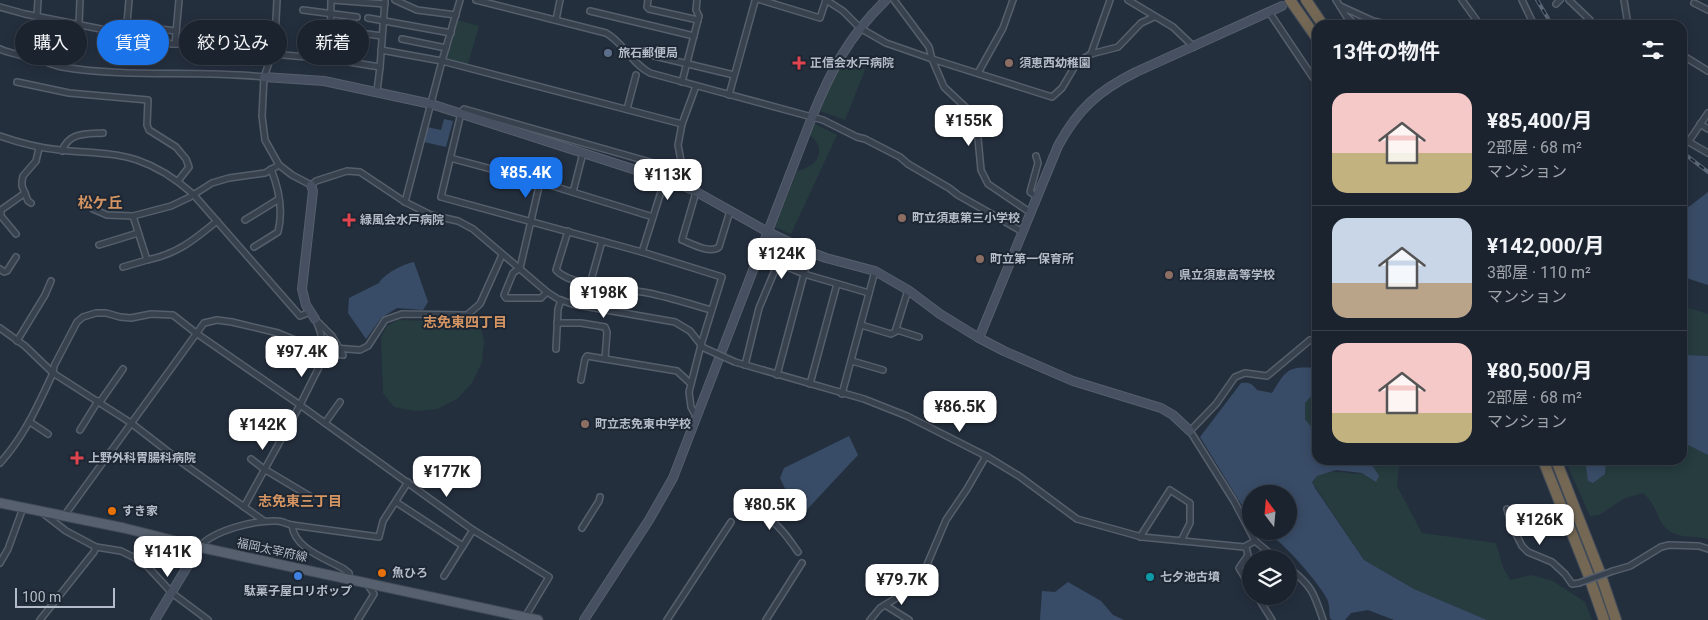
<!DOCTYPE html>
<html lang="ja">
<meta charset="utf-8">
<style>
:root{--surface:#1b232e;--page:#242b36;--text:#f1f3f6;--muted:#a0a4aa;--line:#39404a;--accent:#1a73e8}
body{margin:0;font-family:Roboto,"Noto Sans JP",sans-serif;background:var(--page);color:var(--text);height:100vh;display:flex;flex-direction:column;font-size:19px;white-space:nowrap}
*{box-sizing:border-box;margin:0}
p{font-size:16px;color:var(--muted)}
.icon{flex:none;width:28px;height:28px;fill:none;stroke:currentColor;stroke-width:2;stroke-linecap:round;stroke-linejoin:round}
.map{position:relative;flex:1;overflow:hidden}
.side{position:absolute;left:1312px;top:20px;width:375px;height:445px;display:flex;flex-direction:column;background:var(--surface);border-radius:15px;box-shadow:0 2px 12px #0003,0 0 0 1px var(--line)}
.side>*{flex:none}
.guide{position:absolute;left:15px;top:20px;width:475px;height:45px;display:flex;gap:10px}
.needle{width:32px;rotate:344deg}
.fabs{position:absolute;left:1242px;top:485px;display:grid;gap:10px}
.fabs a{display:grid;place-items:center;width:55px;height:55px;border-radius:50%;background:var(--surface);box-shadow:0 2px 12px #0003,0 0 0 1px var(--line);font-size:25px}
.scale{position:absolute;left:15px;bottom:12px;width:100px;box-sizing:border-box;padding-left:5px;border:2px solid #b4bcc9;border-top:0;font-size:14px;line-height:18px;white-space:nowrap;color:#b4bcc9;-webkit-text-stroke:4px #1d2633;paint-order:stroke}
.price{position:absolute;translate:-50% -42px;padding:0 11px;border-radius:10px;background:#fff;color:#222;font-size:16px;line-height:32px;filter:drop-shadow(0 1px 2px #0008)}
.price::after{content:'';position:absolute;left:50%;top:30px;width:15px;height:11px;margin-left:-8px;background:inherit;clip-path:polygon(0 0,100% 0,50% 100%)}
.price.current{background:var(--accent);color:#fff}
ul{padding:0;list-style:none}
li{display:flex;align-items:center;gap:15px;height:125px;padding:0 20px}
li+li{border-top:1px solid var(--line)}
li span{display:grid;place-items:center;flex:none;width:140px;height:100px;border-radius:15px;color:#555}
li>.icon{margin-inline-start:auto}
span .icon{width:60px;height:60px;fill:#fffc;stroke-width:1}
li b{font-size:21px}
h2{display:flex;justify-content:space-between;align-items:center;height:60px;padding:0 20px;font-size:21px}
.chip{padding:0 18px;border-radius:22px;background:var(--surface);box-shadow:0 2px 12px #0003,0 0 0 1px var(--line);font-size:18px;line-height:45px}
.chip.current{background:var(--accent);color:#fff}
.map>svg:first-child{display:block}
.green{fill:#263c3f}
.water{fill:#394c67}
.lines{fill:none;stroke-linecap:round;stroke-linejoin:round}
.street-casing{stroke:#565f6c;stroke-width:8}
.secondary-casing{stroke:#565f6c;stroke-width:10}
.primary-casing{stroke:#414a57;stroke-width:11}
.highway-casing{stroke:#434c59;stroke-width:12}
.street{stroke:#38414e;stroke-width:5}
.secondary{stroke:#465061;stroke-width:8}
.primary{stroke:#56606e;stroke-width:9}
.highway{stroke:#746855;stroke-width:10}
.rail-casing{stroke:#5a6575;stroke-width:4}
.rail{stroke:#1d2633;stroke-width:2;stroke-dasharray:5.5;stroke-linecap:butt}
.street-bridge-casing{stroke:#565f6c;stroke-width:8;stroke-linecap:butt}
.street-bridge{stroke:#38414e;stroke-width:5}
.service-dot{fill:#5c6f8a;stroke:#1d2633;stroke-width:2}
.health-dot{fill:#e0444e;stroke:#1d2633;stroke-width:2}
.education-dot{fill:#8d6e63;stroke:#1d2633;stroke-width:2}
.food-dot{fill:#e8710a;stroke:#1d2633;stroke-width:2}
.shop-dot{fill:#3f7fe0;stroke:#1d2633;stroke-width:2}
.culture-dot{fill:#0f9aa8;stroke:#1d2633;stroke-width:2}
.labels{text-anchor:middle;stroke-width:4;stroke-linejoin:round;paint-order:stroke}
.poi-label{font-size:12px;font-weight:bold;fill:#b4bcc9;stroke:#1d2633;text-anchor:start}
.street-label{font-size:12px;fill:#b4bcc9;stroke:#1d2633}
.neighbourhood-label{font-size:14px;font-weight:bold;fill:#d59563;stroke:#1d2633}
.quarter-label{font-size:15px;font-weight:bold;fill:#d59563;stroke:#1d2633}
</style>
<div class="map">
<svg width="1708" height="620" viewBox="0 0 1708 620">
<rect width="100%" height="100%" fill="#242f3e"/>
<g class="green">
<path d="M457,20L479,26L468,64L449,59L446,55Z"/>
<path d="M844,60L865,70L845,120L820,111C827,93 832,74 844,60Z"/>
<path d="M813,123L837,135L791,234L775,227L797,171C800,170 805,169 808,167C823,160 822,142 809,135Z"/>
<path d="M1683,306L1708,314V356L1687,355L1683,352Z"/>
<path d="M478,319L484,340L482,362L472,383L457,399L437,409L415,411L394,407L383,393L381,337L387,326L398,320L463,322Z"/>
<path d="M1317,390V430L1313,429L1305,419V403Z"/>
<path d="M1683,443H1684L1708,455V539C1697,536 1683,538 1673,533C1656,525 1659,506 1643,493L1623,499L1599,515L1590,516L1565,460H1587L1586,466L1605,474L1606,460H1642L1649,466L1658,463L1659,460H1682Z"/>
<path d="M1366,460H1400L1397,486L1422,533L1496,543L1503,567L1510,580L1531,575L1553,581L1585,602L1592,620H1487L1414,589L1364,560L1312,482C1325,463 1346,476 1363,473C1366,472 1371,469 1374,468Z"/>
</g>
<g class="water">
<path d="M444,119L453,121L446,147L424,142L427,127L441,130Z"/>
<path d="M1708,192V285L1683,277L1682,209L1690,206Z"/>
<path d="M414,262L428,302L423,310L397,308L381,318L366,339L348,313L349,298L379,283C384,274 403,264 414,262Z"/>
<path d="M1683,352L1687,355L1708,356V455L1684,443H1683Z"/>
<path d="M1317,366V390L1305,403V419L1313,429L1317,430L1318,460H1366L1374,468L1379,476L1376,482L1362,473L1336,470L1317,476L1312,482L1315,488L1364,560L1414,589L1487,620H1394L1368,610L1351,613L1345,620H1332L1330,618C1329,612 1330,605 1327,599C1319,583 1280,538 1264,531H1289V494H1251V520L1200,437L1241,383C1248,382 1252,383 1257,390L1272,393C1277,385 1284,371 1293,369C1301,366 1310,369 1317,366Z"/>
<path d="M849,436L858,455L799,518L780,478L784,468Z"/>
<path d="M1587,460H1606L1605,474L1593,483L1588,481L1586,466Z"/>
<path d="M1068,582L1101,601L1113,615L1124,620H1040L1042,591L1055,592Z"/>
</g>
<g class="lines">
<g class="street-casing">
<g id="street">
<path d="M277,0L275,39L272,54L264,77L262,116L265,140L279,165L292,175L311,185L316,181L347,171L360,172L405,202L431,215L458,221L473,229L547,292L558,299L572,304L675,322L690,331L702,346"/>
<path d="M332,0L385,4"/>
<path d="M395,0L417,10L456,15"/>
<path d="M476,0L606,33C624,43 632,64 650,73L823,120L857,137L865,139L900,157L908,164L949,188L958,195L1023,232"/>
<path d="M648,0L647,7L649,9L698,20"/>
<path d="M761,0L820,18L826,0"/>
<path d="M826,0L843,11L860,28L886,43L932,59L1052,97L1062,88L1075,66L1083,59L1091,54L1118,47L1141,23L1154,17"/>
<path d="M894,0L929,47L932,59L944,87L976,117L981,170L988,184L1031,213"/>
<path d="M1128,0L1173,27L1194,47"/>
<path d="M1336,0L1346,16L1356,25"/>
<path d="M1462,0L1480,25"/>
<path d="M1522,0L1534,25"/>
<path d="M1569,0L1590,20"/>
<path d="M1624,0L1628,25"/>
<path d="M1694,3L1708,10"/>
<path d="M1556,4L1560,0"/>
<path d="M1340,6L1373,21L1391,25"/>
<path d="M0,7L25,14L126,34L129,0"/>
<path d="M303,10L357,17"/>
<path d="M590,11L694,36"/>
<path d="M1269,12L1318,85"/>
<path d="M37,16L38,0"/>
<path d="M368,18L451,33"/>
<path d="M556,20L560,0"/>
<path d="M79,24L80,0"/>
<path d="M127,25L176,31"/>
<path d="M330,29L356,32"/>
<path d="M126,34L172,44H180L214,56"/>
<path d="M367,34L382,36"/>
<path d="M402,39L446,48"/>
<path d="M175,44L179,0"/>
<path d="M0,49C11,54 21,55 33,58C43,60 52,65 62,67C129,78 197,70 264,77"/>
<path d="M381,50L442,61L682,124"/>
<path d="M642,53L734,75"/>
<path d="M272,54L330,59L380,67L377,91"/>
<path d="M1091,54L1110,0"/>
<path d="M1682,55L1708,71"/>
<path d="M330,59L331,0"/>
<path d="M380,67L385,0"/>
<path d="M978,73L1003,28L1013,0"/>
<path d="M17,82L69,93L148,100L147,125L149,130L176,147L186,159L189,167L178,181"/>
<path d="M682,82L699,16L696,10L697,0"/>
<path d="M729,95L755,1L757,0"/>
<path d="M627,109L636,75"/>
<path d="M1700,124L1708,129"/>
<path d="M0,136C20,143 39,148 60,150C86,153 113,152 137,160C158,167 176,179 193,194L300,316L310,312"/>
<path d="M1682,138L1708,153"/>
<path d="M1689,141L1708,113"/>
<path d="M62,151C69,132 86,134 103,133"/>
<path d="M1036,156L1038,163L1030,192L1037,197"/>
<path d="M450,158L540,182L653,217"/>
<path d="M664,166L464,109L461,113L441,197L642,252L722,277L701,345L689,392L691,407L696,416"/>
<path d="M540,182L520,268L513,273L504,295L506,298H541L547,292"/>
<path d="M676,183L682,166L678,145L682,124L696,86"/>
<path d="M573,192L583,153"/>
<path d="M696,192L682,240C692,244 710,254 719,247L730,211"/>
<path d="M405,202L442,61L460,0"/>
<path d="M31,203L28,201L22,186V181L23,176L36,161L39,148"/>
<path d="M93,209L107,215L133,216L171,206L190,197L212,183L229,178L265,173L279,165"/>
<path d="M133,216L147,260C177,254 194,240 217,221"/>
<path d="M245,220L279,199"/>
<path d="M568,231L556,270C571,287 624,288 648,293C669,297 690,304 711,310"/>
<path d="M16,234L1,216V210L25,193"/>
<path d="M99,245L138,233"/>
<path d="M254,247L278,232C283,212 279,189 271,169"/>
<path d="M642,252L665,179"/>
<path d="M123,267L147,260"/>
<path d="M0,269L4,272L7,271L16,257"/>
<path d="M590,284L602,241"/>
<path d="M317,323L321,334L320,347"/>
<path d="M557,323H581L605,327L607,332L605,359"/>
<path d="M861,325L891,334L895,332L908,290"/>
<path d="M0,328L25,346L53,373L131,423L188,467L264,521"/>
<path d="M897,330L919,337"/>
<path d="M17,341L45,295L51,281"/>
<path d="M556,349L558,309L561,300"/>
<path d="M852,361L883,370"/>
<path d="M735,362L864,399L907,416L986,456L1019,476L1077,519L1142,537L1244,547L1255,541"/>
<path d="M745,365L759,308L778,263L804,274L869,293"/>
<path d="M777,375L810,252"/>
<path d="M581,380L585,359L587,356L677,371L690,383"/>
<path d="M810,384L837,284"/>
<path d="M842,394L875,271"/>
<path d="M100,402L123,369"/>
<path d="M30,422L48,434"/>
<path d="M325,423L340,402"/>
<path d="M80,430L98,401"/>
<path d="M251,459L264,469L311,497"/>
<path d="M0,463C24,437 38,405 53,373L54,366L77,322L83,317L96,313H106L120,317L131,318L151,314L173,315L196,333L300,405L473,530L549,577L525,617"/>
<path d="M396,502L463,546"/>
<path d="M244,507L300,405L322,361V356L333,354L343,355L332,336L315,319"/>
<path d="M1507,509L1512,526L1522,546L1528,552L1552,562L1565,574L1572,584L1579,583"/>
<path d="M738,513C771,511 781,528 798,552"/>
<path d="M44,514L66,531L96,547L121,551L135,558L148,567L172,593L208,620"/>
<path d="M64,516L204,323L217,320L232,322L278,333L310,346L360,350L368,346L385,320L402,314L467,315L480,304L502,255"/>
<path d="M292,525C294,549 327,559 344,569L349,573L350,580"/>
<path d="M582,528L599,501L600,497"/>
<path d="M1140,537L1170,490L1190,503V523L1181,541"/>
<path d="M199,547C214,530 255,520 277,521C282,521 287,524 292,525L379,537L383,521L408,482"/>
<path d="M1246,547L1248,555L1239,568L1251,588"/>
<path d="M1277,559L1255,541L1234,501L1190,431L1216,404L1235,377L1245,373L1267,376L1310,340L1318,339"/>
<path d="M0,563L8,549L23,508"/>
<path d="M1289,568C1312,586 1314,593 1323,620"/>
<path d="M1613,571L1630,566L1661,547L1669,545L1699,546L1708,549"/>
<path d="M444,576L473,530"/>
<path d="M1257,596L1272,620"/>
<path d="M885,605L909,620"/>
<path d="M40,620L94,552L96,547"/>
<path d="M358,620L374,594L367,584"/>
<path d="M667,620L731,522"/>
<path d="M766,620L802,563"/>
<path d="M870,620L880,608L908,591L916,582L926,567L946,520L967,489L986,456"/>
</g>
</g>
<g class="secondary-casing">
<g id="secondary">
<path d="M264,77L324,81L431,104L676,183L693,190L768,232L810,252L826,258L875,271L908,290L940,314L979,338L1004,351L1073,381L1161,408L1173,415L1190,431"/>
<path d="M311,185L313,191L302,289L306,305L315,319"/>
<path d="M979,338L1058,146C1078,109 1098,91 1136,72L1282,6"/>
<path d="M155,620L199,547"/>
<path d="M584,620L649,520L673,478L812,117C831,70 849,36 886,0"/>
</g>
</g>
<g class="primary-casing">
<path id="primary" d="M0,503L124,528L199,547L538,620"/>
</g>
<g class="highway-casing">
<g id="highway">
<path d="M1290,0L1318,40"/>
<path d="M1306,0L1323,25"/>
<path d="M1543,460L1588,574L1604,620"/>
<path d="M1556,460L1599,570L1616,620"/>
</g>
</g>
<use href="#street" class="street"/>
<use href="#secondary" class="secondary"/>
<use href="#primary" class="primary"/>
<use href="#highway" class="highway"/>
<g class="rail-casing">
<g id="rail">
<path d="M1537,0L1552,25"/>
<path d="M1682,152L1708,172"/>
</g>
</g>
<use href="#rail" class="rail"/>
<g class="street-bridge-casing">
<g id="street-bridge">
<path d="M704,348L735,362"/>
<path d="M1579,583L1613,571"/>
</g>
</g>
<use href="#street-bridge" class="street-bridge"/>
</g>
<circle class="service-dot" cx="608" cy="53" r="5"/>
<g class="health-dot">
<path d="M796.5 55.5h5v5h5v5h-5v5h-5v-5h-5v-5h5z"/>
<path d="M346.5 212.5h5v5h5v5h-5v5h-5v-5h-5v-5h5z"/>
<path d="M74.5 450.5h5v5h5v5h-5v5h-5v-5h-5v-5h5z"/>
</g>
<g class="education-dot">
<circle cx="1009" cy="63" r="5"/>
<circle cx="902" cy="218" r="5"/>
<circle cx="980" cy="259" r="5"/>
<circle cx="1169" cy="275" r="5"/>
<circle cx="585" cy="424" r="5"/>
</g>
<g class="food-dot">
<circle cx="112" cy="511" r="5"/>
<circle cx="382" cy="573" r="5"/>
</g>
<circle class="shop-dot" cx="298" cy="576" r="5"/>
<circle class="culture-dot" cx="1150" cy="577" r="5"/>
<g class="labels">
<g class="poi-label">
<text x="618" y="57">旅石郵便局</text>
<text x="810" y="67">正信会水戸病院</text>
<text x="1019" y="67">須恵西幼稚園</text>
<text x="912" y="222">町立須恵第三小学校</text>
<text x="360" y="224">緑風会水戸病院</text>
<text x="990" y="263">町立第一保育所</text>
<text x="1179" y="279">県立須恵高等学校</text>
<text x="595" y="428">町立志免東中学校</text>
<text x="88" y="462">上野外科胃腸科病院</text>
<text x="122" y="515">すき家</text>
<text x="392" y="577">魚ひろ</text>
<text x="1160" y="581">七夕池古墳</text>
<text x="298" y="595" text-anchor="middle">駄菓子屋ロリポップ</text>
</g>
<g class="street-label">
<text transform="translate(272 550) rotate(12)" y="4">福岡太宰府線</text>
</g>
<g class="neighbourhood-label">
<text x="465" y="327">志免東四丁目</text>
<text x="300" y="506">志免東三丁目</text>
</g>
<g class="quarter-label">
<text x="100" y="208">松ケ丘</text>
</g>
</g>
</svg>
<div class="fabs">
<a><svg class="needle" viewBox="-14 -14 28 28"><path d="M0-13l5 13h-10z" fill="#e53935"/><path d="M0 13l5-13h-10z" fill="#a0a4aa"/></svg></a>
<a><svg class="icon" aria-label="layers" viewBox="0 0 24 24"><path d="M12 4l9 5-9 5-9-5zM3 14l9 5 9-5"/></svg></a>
</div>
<div class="scale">100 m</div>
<b class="price" style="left:969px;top:147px">¥155K</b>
<b class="price current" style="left:526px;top:199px">¥85.4K</b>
<b class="price" style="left:668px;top:201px">¥113K</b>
<b class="price" style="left:782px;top:280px">¥124K</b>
<b class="price" style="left:604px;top:319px">¥198K</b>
<b class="price" style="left:302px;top:378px">¥97.4K</b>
<b class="price" style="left:960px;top:433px">¥86.5K</b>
<b class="price" style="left:263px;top:451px">¥142K</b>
<b class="price" style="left:447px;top:498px">¥177K</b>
<b class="price" style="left:770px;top:531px">¥80.5K</b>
<b class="price" style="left:1540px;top:546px">¥126K</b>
<b class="price" style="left:168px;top:578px">¥141K</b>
<b class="price" style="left:902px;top:606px">¥79.7K</b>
<div class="guide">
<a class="chip">購入</a>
<a class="chip current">賃貸</a>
<a class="chip">絞り込み</a>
<a class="chip">新着</a>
</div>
<section class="side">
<h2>13件の物件<svg class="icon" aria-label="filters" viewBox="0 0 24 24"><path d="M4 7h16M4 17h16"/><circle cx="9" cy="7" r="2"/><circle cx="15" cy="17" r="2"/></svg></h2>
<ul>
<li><span style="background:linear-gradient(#f6c9c9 60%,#c2b280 0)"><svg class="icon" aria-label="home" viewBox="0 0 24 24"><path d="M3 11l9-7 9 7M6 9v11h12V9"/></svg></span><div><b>¥85,400/月</b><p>2部屋 · 68 m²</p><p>マンション</p></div></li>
<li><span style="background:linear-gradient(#c9d6e8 65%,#b9a48a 0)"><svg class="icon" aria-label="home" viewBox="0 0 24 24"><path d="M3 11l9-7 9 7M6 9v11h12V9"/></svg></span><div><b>¥142,000/月</b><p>3部屋 · 110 m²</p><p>マンション</p></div></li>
<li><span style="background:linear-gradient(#f6c9c9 70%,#c2b280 0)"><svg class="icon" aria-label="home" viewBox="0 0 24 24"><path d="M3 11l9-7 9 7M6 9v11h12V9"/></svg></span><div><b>¥80,500/月</b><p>2部屋 · 68 m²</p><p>マンション</p></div></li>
</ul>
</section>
</div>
